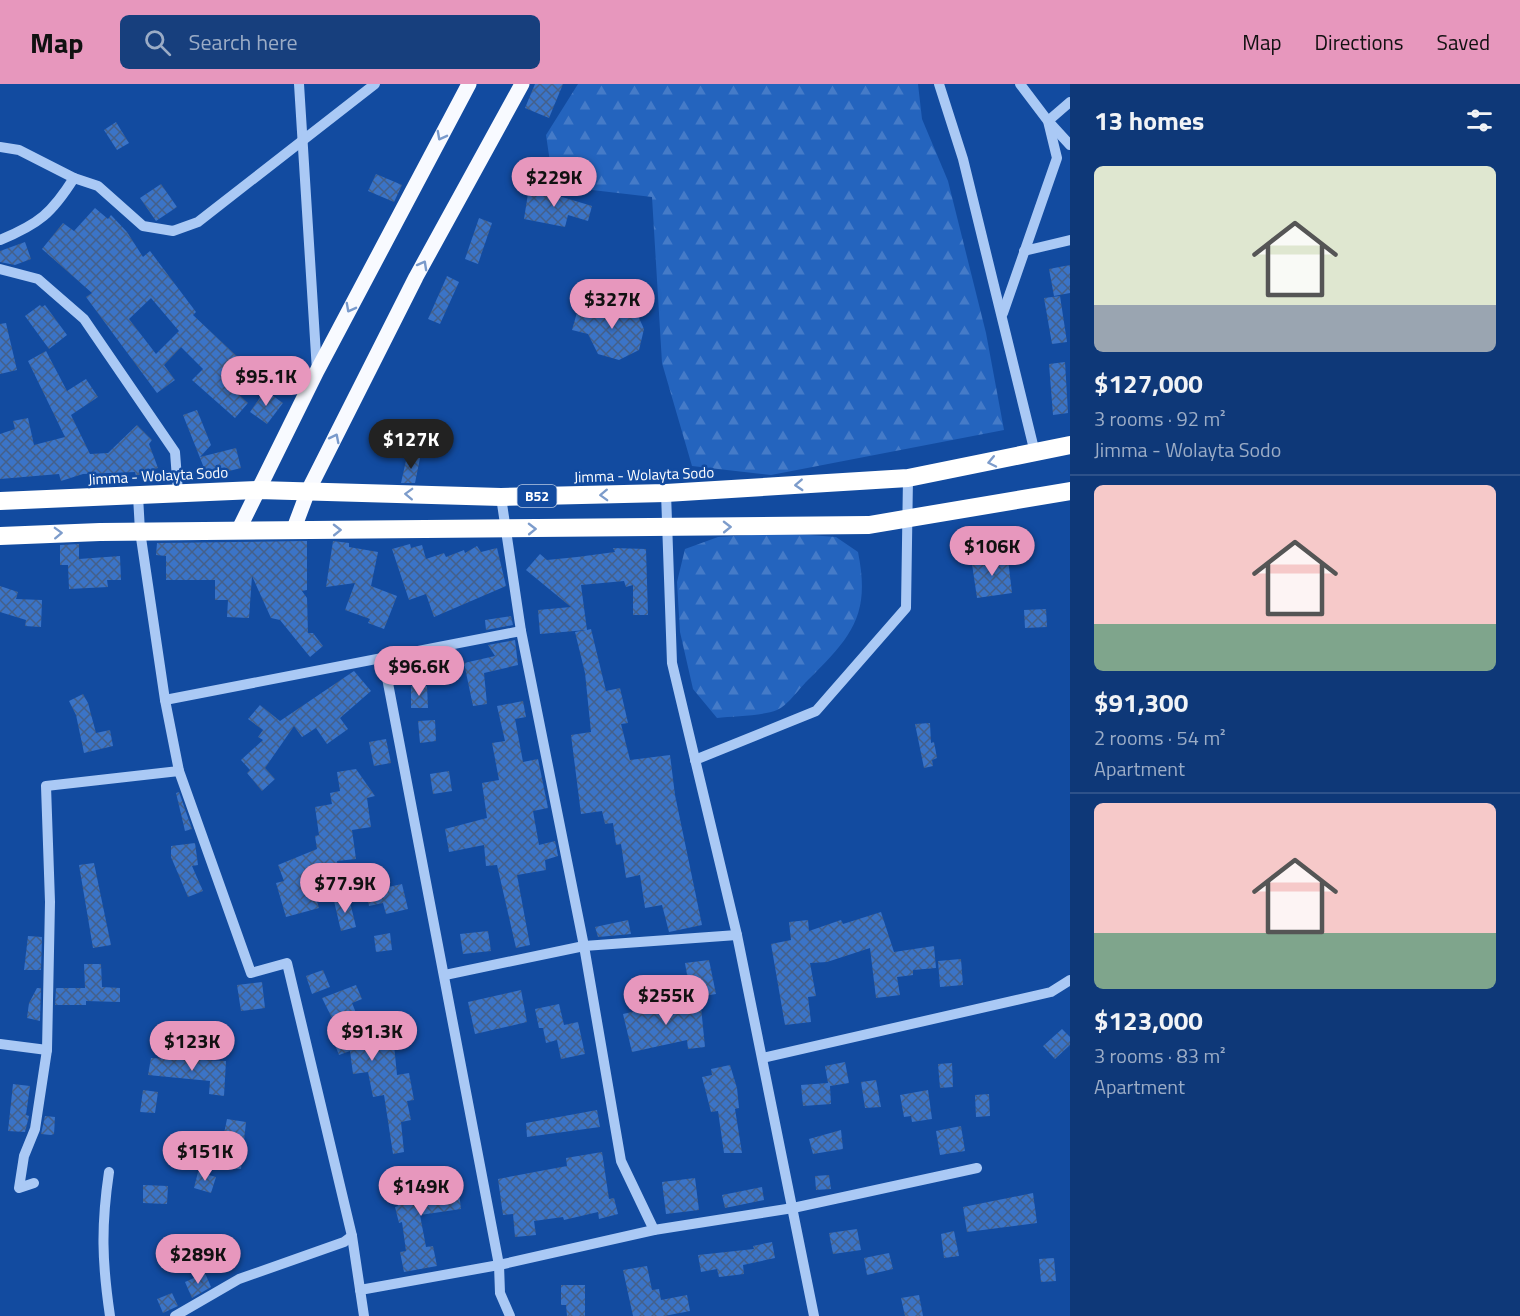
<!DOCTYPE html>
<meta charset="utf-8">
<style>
:root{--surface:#0e3878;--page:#173f7d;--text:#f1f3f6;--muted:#9bacc6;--line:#2e528a;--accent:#e797bd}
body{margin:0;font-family:"Titillium Web",sans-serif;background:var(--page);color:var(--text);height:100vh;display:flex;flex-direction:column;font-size:22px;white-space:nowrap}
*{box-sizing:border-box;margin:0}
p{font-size:20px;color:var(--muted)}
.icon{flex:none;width:33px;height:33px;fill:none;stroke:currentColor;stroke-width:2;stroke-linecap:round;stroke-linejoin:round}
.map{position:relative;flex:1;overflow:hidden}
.side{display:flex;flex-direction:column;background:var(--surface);width:450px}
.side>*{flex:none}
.price{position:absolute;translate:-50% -51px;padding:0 14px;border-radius:21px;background:var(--accent);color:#111;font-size:20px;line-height:39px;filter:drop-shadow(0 2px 3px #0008)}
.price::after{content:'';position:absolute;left:50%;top:36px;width:18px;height:14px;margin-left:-9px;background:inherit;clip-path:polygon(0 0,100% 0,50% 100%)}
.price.on{background:#222;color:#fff}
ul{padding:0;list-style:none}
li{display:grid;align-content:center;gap:12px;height:318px;padding:0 24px}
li+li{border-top:2px solid var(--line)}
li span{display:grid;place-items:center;height:186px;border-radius:9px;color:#555}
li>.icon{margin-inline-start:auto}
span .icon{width:108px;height:108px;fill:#fffc;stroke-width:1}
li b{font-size:26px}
h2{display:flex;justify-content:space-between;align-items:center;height:72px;padding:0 24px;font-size:26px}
header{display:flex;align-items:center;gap:36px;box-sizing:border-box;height:84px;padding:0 30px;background:var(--accent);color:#111}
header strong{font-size:28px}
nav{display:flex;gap:33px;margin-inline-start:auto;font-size:21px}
.search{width:420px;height:54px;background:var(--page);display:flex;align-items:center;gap:15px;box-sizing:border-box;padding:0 21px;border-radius:9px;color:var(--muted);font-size:22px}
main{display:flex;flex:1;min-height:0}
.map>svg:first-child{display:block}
.forest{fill:url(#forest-firs)}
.building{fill:url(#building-cross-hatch);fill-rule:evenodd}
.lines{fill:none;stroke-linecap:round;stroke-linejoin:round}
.minor{stroke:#aac9f5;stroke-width:10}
.major{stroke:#f8faff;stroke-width:15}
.highway{stroke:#fff;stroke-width:18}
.oneway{stroke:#799acb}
.oneway2{stroke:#7d9ccb}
.labels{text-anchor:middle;stroke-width:5;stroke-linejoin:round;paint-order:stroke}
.shield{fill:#124ba0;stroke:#b8c9e2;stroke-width:1.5}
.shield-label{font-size:14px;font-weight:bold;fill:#fff}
.street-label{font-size:15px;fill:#fff;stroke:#124ba0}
</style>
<header>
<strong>Map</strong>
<div class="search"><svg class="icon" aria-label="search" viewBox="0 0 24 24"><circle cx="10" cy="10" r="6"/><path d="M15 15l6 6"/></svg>Search here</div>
<nav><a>Map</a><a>Directions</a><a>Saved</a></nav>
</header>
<main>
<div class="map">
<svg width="1070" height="1232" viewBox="0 0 1070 1232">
<defs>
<pattern id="forest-firs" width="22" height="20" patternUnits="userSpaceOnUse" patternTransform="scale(1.5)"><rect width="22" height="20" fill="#2464be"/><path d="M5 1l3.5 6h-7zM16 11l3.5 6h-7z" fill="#457bc8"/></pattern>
<pattern id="building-cross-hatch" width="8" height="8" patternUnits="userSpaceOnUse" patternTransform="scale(1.5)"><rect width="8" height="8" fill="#3b74c7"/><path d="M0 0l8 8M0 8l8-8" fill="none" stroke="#44608a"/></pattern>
</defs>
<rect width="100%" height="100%" fill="#124ba0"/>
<g class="forest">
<path d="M578,0H918L922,35L948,97L986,249L1004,346L771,391L692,382L662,279L652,113L575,104L550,78L546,51Z"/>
<path d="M784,449L836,453L858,468C871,532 851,553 807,597C799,605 787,622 777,626C762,632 733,632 717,634L693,605L680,548L677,498L685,465L718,453Z"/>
</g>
<g class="building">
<path d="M535,0H563L549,34L525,24Z"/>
<path d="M116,38L129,59L117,66L104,46Z"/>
<path d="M376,90L402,101L394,118L368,107Z"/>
<path d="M161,100L177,123L156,137L140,114Z"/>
<path d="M529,103L592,122L588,137L568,131L565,143L524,135Z"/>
<path d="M95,124L108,135L111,131L127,148L143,173L150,167L196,228L193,231L243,278L226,299L248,319L235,334L192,296L203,285L181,263L164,281L175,296L157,309L86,213L92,209L42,165L63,139L74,147ZM151,214L179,247L156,270L129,235Z"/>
<path d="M479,134L492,139L478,180L465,175Z"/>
<path d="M25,158L31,175L15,181L0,178V167Z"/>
<path d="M1070,181V209L1054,212L1049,185Z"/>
<path d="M447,192L459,198L440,240L428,235Z"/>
<path d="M1060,212L1067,258L1052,260L1044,214Z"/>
<path d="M613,217L634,223L644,245L639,266L619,276L598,270L588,250L572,246L578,225L593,229Z"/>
<path d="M40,221L42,223L45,221L67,251L49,265L25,232Z"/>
<path d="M6,239L17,286L0,290V240Z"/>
<path d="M46,267L67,307L86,295L98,313L71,331L90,370L108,369L137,341L152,356L149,360L158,384L136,392L135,388L83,390L61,397L59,390L0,395V350L15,345L13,337L28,334L34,361L65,353L28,277Z"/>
<path d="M1065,278L1068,329L1053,331L1049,280Z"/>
<path d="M265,306L283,319L267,340L250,328Z"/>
<path d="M197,326L211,361L200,373L236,364L241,384L221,389H206L183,331Z"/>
<path d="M407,372L420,374L415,399H401Z"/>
<path d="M307,457V506L302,507L307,514L308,549H313L323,562L310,573L280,536L271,534L252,492L249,534L227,533L228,516H215V496H166V472L156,471L157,459Z"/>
<path d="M333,457L349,459V463L378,468L371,502L397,512L384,545L368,539L370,535L345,526L355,499L326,503Z"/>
<path d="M79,460V475L120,472L121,496H107L108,503L69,505L68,481H60V461Z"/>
<path d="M410,460L411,464L422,461L426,475L444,469L446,473L464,466L465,469L477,462L481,468L497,464L506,502L434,533L426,510L409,516L392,465Z"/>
<path d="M613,464L646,465L648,531H633V501L626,503L624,497L581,501L587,546L591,545L606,607L620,604L628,639L621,640L630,676L670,671L675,711L702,841L669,848L662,821L645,824L640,791L626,794L621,760L616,761L613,739L605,740L602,727L581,730L571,651L591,648L585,589L575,548L586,546L540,550L538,526L571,523L526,486L540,470L547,476L577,473L615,468Z"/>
<path d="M996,471L997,477L1008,475L1012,509L977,514L972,480L982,479L981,473Z"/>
<path d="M0,502L18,508L16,515L42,516L41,543L25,542L26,536L0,528Z"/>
<path d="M1046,525L1047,543L1025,544L1024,526Z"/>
<path d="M511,532L513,541L486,546L485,536Z"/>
<path d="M515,556L518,581L484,589L487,620L473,622L464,579L495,572L488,561Z"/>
<path d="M354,587L371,607L340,634L348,645L327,660L316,644L302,653L294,642L265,684L275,695L262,707L247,689L250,686L241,676L263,656L258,653L263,646L248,635L260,621L280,637Z"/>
<path d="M411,602H427L428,624H411Z"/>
<path d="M83,610L88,619L96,649L110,646L113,662L84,669L76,631L69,617Z"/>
<path d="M523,617L526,633L515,635L523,678L538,675L548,724L533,727L539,761L555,757L558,772L545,776L546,786L517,791L530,861L516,864L497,781L486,782L484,761L449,768L445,745L487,734L482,699L499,696L492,659L505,657L497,622Z"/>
<path d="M435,636L436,657L420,659L418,637Z"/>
<path d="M930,639L931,659L934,658L937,674L932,676L933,682L924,684L915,640Z"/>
<path d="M386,655L391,679L374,682L369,658Z"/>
<path d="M356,685L375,712L367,714L371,743L352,746L356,775L337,777L338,783L308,788L319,824L286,833L276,799L284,797L278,781L317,765L315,752L319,751L315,723L332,720L330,709L340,707L337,688Z"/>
<path d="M449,687L452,707L433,710L430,690Z"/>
<path d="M179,708L192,745L185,747L176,709Z"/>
<path d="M195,759L198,781L192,782L203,807L188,813L171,773V762Z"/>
<path d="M94,779L111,861L93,864L79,781Z"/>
<path d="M402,800L408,825L386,830L383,819L369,822L366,808Z"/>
<path d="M349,814L356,843L341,847L334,817Z"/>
<path d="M881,828L894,868L934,862L936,884L913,886V891L897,893L900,911L876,914L870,864L827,878L810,879L816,912L808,913L811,938L785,941L771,860L791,856L789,838L808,836L809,847L841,836L843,840Z"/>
<path d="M628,836L631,850L598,853L595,843Z"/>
<path d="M488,847L491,867L463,870L460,850Z"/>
<path d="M390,849L392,866L376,868L374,852Z"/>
<path d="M28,852L42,853L41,886H24Z"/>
<path d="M961,875L963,901L940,903L938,877Z"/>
<path d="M709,876L716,910L691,914L685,879Z"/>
<path d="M84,880H101L102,903L120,904V918L86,917V921H55L56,904H85Z"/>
<path d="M323,886L330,903L312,910L306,892Z"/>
<path d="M262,898L265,924L241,927L237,901Z"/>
<path d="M356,901L362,915L352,919L370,963L394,961L397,991L409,989L414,1016L407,1017L411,1036L401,1038L404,1068L393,1070L384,1011L373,1013L368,988L353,990L350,967L339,971L332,953L340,950L322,914Z"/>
<path d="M37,904H41L40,937L27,934L29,919Z"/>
<path d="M521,906L527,938L475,950L468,918Z"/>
<path d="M700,913L705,963L688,965L687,956L632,968L623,930Z"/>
<path d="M559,920L564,941L578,938L585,970L561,975L557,956L546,959L543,944H539L535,925Z"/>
<path d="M1062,945L1070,953V961L1055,975L1043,962Z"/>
<path d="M151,974L226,977L224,1012L209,1010L210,997L148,991Z"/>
<path d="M845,978L849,999L830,1002L831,1020L803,1022L801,1001L828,999L825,982Z"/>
<path d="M952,979L953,1003L940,1004L938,980Z"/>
<path d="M730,981L737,1004L739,1024L735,1025L742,1069H724L718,1027L711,1028L702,993L712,991L711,985Z"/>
<path d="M876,996L881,1023L865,1024L861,998Z"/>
<path d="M13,1000L30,1002L26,1031L29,1032L25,1048L8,1047Z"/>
<path d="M143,1006L158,1008L155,1029L140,1028Z"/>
<path d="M928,1006L932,1035L912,1038L911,1032L904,1033L900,1011Z"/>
<path d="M989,1010L990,1032L976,1033L975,1011Z"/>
<path d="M597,1026L600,1043L527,1053L526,1039Z"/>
<path d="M45,1032L55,1033L54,1050L51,1051L41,1050Z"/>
<path d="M227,1035L246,1038L241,1085L224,1084L226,1060L222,1059Z"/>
<path d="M961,1042L965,1067L940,1071L936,1047Z"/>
<path d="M841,1046L843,1065L813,1070L809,1055Z"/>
<path d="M602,1068L609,1115L614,1114L618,1130L599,1135L598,1128L564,1136L563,1133L534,1137L536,1151L515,1153L513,1130L503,1131L498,1095L567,1082L566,1074Z"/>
<path d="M198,1088L216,1093L211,1109L194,1104Z"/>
<path d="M422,1090L425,1105L458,1100L461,1125L420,1131L426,1163L433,1162L437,1182L404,1188L400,1168L406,1167L402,1138L399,1139L395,1123L398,1122L392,1096Z"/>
<path d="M829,1091L831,1105L816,1106L815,1092Z"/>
<path d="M695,1094L699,1126L666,1130L662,1098Z"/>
<path d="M143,1101L168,1102L167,1120L143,1119Z"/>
<path d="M762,1103L764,1116L725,1124L722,1111Z"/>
<path d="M1033,1109L1037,1139L967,1148L963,1123Z"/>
<path d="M857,1145L861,1166L833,1170L829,1149Z"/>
<path d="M954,1147L959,1172L944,1174L941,1150Z"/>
<path d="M210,1155H227V1174L210,1175Z"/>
<path d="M772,1158L775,1174L743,1181L744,1190L719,1193L717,1185L701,1188L698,1171L754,1165L753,1162Z"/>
<path d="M889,1169L893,1185L867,1191L864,1174Z"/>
<path d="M1054,1174L1056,1197L1041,1198L1039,1175Z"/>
<path d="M647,1182L652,1206L659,1205L661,1216L687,1211L690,1227L664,1232H633L623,1186Z"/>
<path d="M205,1189L211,1203L192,1214L185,1198Z"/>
<path d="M561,1201H585V1232H567L566,1221H561Z"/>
<path d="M172,1209L178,1222L163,1229L157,1215Z"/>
<path d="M919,1211L923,1232H905L901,1214Z"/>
</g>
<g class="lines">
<g class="minor">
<path d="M299,0L317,287"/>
<path d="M939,0L963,75L1035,369"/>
<path d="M1070,18L1048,37L1070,61"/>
<path d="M0,63L19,66L74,94L98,102L143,142L173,147L198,138L375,0"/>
<path d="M0,156C39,140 52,129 74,94"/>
<path d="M1024,167L1070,156"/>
<path d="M0,185L38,195L84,235L175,368L178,408"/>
<path d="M1003,229L1057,74L1048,37L1020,0"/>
<path d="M666,409L672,579L737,851L814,1232"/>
<path d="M138,412L140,447L165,616L179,687L251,889L287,879L352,1152L364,1232"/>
<path d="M501,413L521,547L584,862L621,1077L654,1146"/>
<path d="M383,573L499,1181L500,1209L510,1232"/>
<path d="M165,616L521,547"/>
<path d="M695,676L816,627L906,524L908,394"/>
<path d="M445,891L584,862L737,851"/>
<path d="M0,960L47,966"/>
<path d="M763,974L1051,908L1070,896"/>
<path d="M109,1088C101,1142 102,1178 110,1232"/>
<path d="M34,1099L19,1104L24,1072L35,1045L47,966L50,818L46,702L179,687"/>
<path d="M360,1206L499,1181L654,1146L793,1124L977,1084"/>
<path d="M175,1232L239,1195L344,1158L352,1152"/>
</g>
<g class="major">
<path d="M238,447L317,287L469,0"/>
<path d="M293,447L308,407L416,193L522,0"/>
</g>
<g class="highway">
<path d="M0,417L258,406L501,413L666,409L908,394L1070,361"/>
<path d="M0,452L100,448L869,441L1070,407"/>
</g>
</g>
<defs><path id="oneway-chevron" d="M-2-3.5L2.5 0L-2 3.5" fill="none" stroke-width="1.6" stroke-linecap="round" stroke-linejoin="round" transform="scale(1.5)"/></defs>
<g class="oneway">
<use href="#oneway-chevron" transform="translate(441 52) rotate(118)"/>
<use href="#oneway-chevron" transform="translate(423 181) rotate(-61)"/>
<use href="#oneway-chevron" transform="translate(350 224) rotate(118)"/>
<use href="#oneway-chevron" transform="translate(335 354) rotate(-63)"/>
</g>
<g class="oneway2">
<use href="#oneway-chevron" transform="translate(992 378) rotate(168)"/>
<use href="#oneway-chevron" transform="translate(799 401) rotate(177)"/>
<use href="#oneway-chevron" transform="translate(409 410) rotate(-178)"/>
<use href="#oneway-chevron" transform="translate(604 411) rotate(178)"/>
<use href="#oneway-chevron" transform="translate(727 443) rotate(-1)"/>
<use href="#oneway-chevron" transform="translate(532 445) rotate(-1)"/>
<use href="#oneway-chevron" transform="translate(337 446) rotate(-1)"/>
<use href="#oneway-chevron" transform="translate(58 449) rotate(-2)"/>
</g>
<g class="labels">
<rect class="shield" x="517.5" y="401" width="39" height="22" rx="4.5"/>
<g class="shield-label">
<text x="537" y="417">B52</text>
</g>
<g class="street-label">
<text transform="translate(644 391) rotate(-2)" y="5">Jimma - Wolayta Sodo</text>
<text transform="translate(158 392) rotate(-3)" y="5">Jimma - Wolayta Sodo</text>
</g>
</g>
</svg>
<b class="price" style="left:554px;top:124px">$229K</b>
<b class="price" style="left:612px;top:246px">$327K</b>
<b class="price" style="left:266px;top:323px">$95.1K</b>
<b class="price on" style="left:411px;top:386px">$127K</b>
<b class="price" style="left:992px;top:493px">$106K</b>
<b class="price" style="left:419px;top:613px">$96.6K</b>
<b class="price" style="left:345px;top:830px">$77.9K</b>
<b class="price" style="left:666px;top:942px">$255K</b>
<b class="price" style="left:372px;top:978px">$91.3K</b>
<b class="price" style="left:192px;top:988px">$123K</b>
<b class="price" style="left:205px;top:1098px">$151K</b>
<b class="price" style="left:421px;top:1133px">$149K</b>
<b class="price" style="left:198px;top:1201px">$289K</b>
</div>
<section class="side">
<h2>13 homes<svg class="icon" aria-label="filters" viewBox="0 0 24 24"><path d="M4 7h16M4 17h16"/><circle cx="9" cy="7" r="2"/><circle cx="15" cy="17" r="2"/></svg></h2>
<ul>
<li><span style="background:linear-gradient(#dfe7d0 75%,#9aa5b1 0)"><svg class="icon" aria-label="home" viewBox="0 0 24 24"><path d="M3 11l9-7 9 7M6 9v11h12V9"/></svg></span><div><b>$127,000</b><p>3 rooms · 92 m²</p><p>Jimma - Wolayta Sodo</p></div></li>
<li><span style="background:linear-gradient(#f6c9c9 75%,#7fa58c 0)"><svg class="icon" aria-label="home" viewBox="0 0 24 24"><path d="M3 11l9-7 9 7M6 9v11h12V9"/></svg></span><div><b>$91,300</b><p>2 rooms · 54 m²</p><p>Apartment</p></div></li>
<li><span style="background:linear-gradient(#f6c9c9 70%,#7fa58c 0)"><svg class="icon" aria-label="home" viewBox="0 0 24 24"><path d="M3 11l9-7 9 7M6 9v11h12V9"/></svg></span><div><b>$123,000</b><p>3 rooms · 83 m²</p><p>Apartment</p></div></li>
</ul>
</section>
</main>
